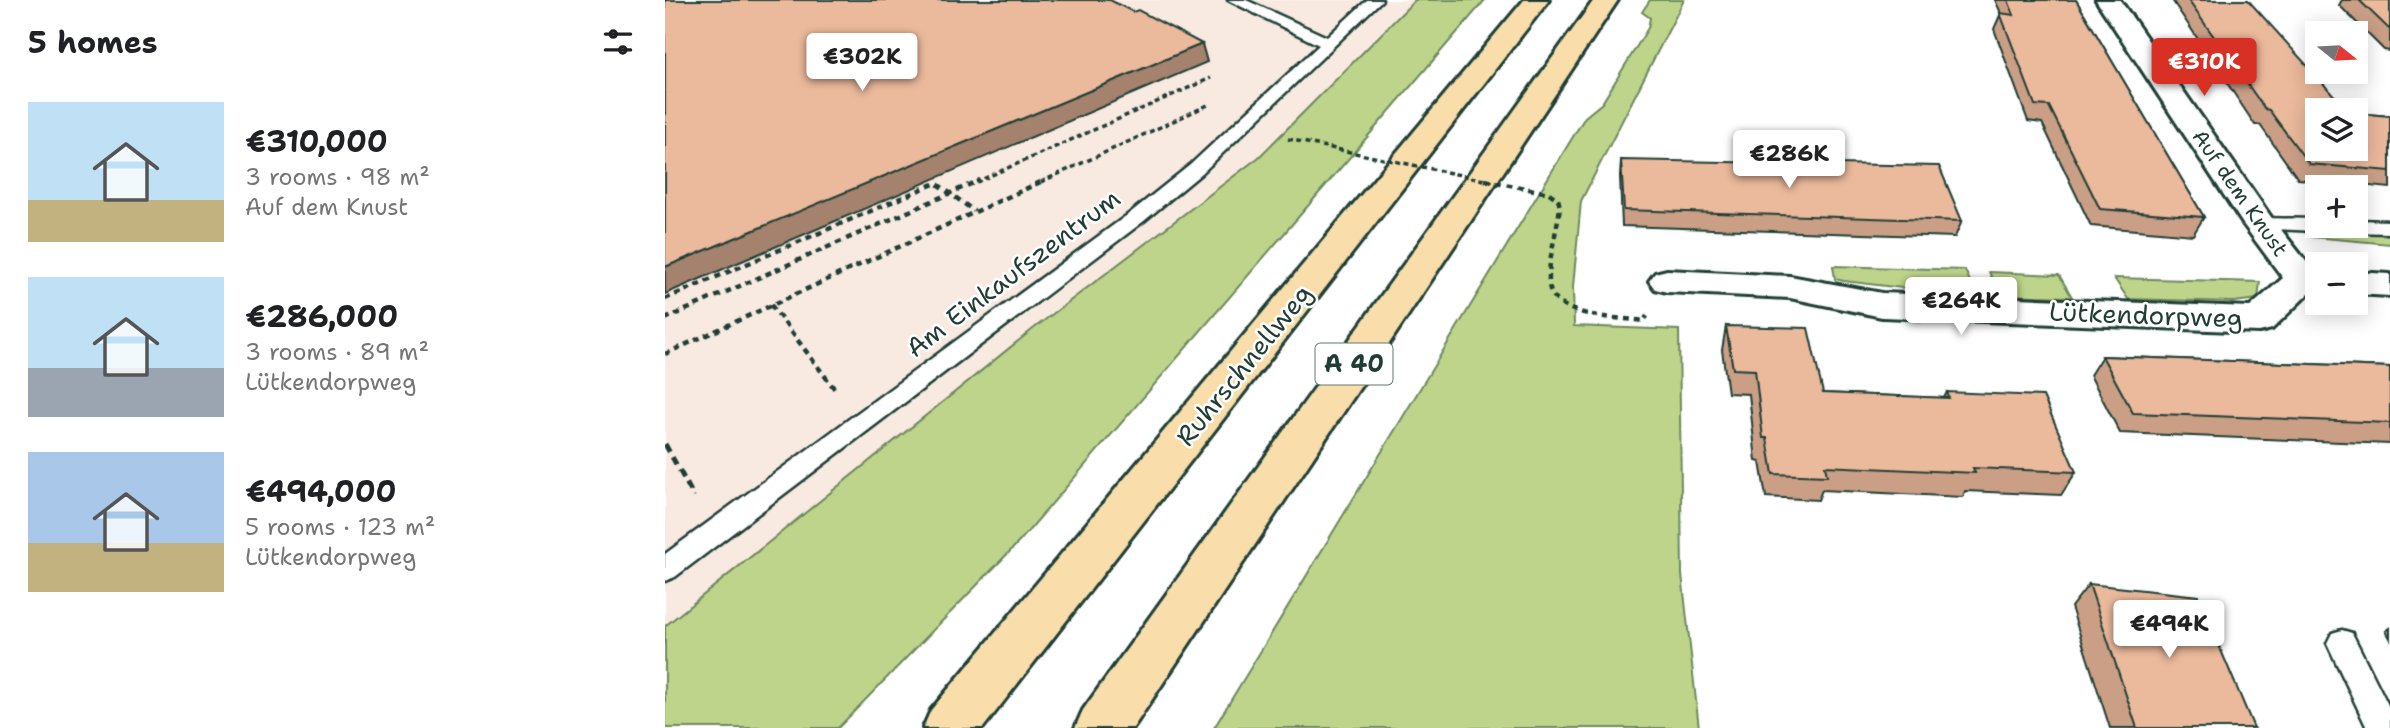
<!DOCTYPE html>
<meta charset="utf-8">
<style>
:root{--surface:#fff;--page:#f2f2f2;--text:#202124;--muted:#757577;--accent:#d93025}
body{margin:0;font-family:"Shantell Sans",sans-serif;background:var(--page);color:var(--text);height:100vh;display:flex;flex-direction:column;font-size:26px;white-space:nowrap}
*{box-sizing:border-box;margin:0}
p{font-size:23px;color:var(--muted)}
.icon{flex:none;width:38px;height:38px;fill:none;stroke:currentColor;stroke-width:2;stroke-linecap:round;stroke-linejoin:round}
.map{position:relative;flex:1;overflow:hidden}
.panel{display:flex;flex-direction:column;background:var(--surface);width:665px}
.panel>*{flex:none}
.needle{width:46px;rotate:108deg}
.fabs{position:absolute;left:1640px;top:21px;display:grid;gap:14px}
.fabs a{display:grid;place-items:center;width:63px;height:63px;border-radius:0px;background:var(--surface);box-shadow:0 4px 18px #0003;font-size:35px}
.price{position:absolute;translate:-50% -60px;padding:0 16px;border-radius:7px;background:#fff;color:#222;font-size:23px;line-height:46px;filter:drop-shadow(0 2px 4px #0008)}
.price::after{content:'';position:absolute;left:50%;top:42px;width:21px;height:16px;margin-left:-10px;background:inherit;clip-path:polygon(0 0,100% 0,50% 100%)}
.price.active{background:var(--accent);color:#fff}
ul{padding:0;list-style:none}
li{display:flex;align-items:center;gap:21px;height:175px;padding:0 28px}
li span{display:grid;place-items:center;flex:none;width:196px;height:140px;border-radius:0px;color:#555}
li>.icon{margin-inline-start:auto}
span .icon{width:84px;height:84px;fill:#fffc;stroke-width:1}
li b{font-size:30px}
h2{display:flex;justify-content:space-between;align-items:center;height:84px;padding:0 28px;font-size:30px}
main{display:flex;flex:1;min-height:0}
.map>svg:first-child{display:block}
.built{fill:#f9eae1}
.green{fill:#bdd48a;stroke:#6e885f;stroke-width:2}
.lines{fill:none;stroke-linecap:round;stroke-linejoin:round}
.lane-casing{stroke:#1f3d34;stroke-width:5}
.street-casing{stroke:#1f3d34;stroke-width:6}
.highway-casing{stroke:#1f3d34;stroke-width:6}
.path-far2{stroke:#1f3d34;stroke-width:3.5;stroke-dasharray:5 3.5;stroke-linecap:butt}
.path-far1{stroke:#1f3d34;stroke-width:4.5;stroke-dasharray:6 5;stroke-linecap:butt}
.path{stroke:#1f3d34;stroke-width:5;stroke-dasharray:9 6;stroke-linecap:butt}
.lane{fill:#fff;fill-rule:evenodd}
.street{fill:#fff;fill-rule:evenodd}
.highway{fill:#f9deab;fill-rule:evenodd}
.path-bridge-far1{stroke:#1f3d34;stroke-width:3.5;stroke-dasharray:5 3.5;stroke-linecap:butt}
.path-bridge{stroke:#1f3d34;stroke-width:4.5;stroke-dasharray:6 5;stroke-linecap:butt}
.wall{fill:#ca9f86;stroke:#1f3d34;stroke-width:2}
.shaded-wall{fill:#a4826d;stroke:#1f3d34;stroke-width:2}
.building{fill:#ebb99c;stroke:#1f3d34;stroke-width:2}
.labels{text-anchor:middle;stroke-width:5;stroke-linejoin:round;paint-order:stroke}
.far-street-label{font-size:21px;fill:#1f3d34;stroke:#fff}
.shield{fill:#fff;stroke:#627771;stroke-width:2}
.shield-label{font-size:24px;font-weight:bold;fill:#1f3d34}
.street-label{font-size:26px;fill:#1f3d34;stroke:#fff}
</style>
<main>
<section class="panel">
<h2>5 homes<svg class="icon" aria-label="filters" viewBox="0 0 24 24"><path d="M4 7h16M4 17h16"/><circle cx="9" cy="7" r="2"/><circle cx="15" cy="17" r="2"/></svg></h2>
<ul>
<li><span style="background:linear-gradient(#bfe0f5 70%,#c2b280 0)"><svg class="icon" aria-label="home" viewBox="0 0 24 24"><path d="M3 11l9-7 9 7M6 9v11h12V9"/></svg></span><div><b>€310,000</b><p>3 rooms · 98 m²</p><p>Auf dem Knust</p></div></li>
<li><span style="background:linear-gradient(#bfe0f5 65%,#9aa5b1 0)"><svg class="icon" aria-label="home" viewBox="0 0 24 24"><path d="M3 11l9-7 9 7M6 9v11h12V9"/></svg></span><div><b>€286,000</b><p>3 rooms · 89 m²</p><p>Lütkendorpweg</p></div></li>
<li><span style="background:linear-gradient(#a9c7e8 65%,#c2b280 0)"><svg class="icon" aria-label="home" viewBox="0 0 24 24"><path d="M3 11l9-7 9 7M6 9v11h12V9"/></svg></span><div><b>€494,000</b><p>5 rooms · 123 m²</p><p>Lütkendorpweg</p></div></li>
</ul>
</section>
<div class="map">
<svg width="1725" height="728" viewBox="0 0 1725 728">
<rect width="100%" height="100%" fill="#fff"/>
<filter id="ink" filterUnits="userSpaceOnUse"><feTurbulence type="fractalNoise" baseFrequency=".0143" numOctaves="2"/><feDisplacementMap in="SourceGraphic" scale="14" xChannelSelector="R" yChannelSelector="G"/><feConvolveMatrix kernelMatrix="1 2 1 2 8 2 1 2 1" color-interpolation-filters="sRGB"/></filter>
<g filter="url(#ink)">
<path class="built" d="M0,0H750L594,157L368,329L0,626Z"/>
<g class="green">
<path d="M750,0H820L354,542L173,728H0V626L368,329L594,157Z"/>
<path d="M985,0H1019L916,201L908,287L909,326L1014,330L1017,574L1034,728H549L920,117L937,103L983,28L985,18L977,12Z"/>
<path d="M1663,231L1725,233V244L1647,237L1641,233Z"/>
<path d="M1168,266L1300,270L1310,293L1271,292L1179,281L1170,279Z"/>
<path d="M1324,272L1394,275L1407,297L1335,295Z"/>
<path d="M1449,278L1595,282L1593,299L1569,302L1463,299Z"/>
</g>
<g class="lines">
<g class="lane-casing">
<g id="lane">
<path d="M563,0H581L662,37L702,0H717L537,173L479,221L10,577L0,581V554L465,213L525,165L654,45Z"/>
<path d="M1594,218L1652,219V226H1661L1652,231L1587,228L1584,224Z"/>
<path d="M1690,220L1725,221V233L1683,232L1673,226H1690Z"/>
<path d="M1677,630L1687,633L1725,709V728H1702L1662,643L1667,633Z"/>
</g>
</g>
<g class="street-casing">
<g id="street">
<path d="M1431,0H1455L1606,217L1647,269L1652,270V292H1645L1607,329L1594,332L1217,317L1125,298L1002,292L990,289L984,281L990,273L1002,270L1125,276L1217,293L1585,307L1618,278L1578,224Z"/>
<path d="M1690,272L1725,274V296L1690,294Z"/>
</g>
</g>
<g class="highway-casing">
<g id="highway">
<path d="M859,0H884L318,728H258L266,710Z"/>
<path d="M929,0H953L468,728H410L418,710Z"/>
</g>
</g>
<g class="path-far2">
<path d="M311,182L546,78"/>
<path d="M376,182L543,105"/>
</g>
<g class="path-far1">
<path d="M884,193L893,199L895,207C892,231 883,259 884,283C885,319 954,317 979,321L982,316"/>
<path d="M0,299L271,183L309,211"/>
<path d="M106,305L172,392"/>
<path d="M0,319L315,180"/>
<path d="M0,354L380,180"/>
</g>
<path class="path" d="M0,444L29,497"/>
<use href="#lane" class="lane"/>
<use href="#street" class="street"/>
<use href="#highway" class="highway"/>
<path class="path-bridge-far1" d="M623,139L829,182"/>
<path class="path-bridge" d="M820,180L884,193"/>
</g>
<g class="wall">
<path d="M1330,0H1411L1539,217L1528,235L1426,226L1377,123L1363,121L1329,29L1336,13Z"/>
<path d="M1507,0H1583L1652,110L1725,116V188L1633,179L1595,125H1590Z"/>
<path d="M1677,0H1725V51L1719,50L1674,5Z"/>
<path d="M956,160L1297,221L1290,237L957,226L955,176Z"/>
<path d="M1061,326L1158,393L1279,398L1282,392L1411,472L1396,495L1300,491L1298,497L1157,490L1153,500L1101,497L1095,462L1091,461L1084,394L1063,393L1057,350Z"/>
<path d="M1437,356L1725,367V444L1455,433L1425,375Z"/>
<path d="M1424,584L1589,728H1445L1406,607Z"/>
<path d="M1725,628V638L1721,631Z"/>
</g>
<path class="shaded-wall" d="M537,44L542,62L0,294V267Z"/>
<g class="building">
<path d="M0,0H445L468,12L473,10L537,44L0,267Z"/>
<path d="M1343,0H1411L1539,217L1435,209L1384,106L1370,105L1335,13L1349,15Z"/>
<path d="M1523,0H1583L1682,110H1652V149H1690V113L1725,116V171L1644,164L1604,110L1600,109Z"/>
<path d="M1694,0H1725V30Z"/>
<path d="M956,160L1274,166L1297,221L959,210Z"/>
<path d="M1061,326L1143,328L1158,393L1284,398L1282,392L1378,396L1411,472L1308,468L1310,473L1160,466L1162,476L1108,474L1102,438H1098L1090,370L1068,369Z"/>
<path d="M1437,356L1725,367V423L1468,413Z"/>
<path d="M1424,584L1533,596L1589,728H1472Z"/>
</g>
</g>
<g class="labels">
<g class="far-street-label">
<text transform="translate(1575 193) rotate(55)" y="7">Auf dem Knust</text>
</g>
<rect class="shield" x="650.5" y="343.5" width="77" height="41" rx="5"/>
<g class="shield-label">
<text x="689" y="372">A 40</text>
</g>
<g class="street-label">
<text transform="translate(348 273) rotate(-37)" y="9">Am Einkaufszentrum</text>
<text transform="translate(1481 315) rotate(2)" y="9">Lütkendorpweg</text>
<text transform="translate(579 365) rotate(-51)" y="9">Ruhrschnellweg</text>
</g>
</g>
</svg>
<div class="fabs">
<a><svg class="needle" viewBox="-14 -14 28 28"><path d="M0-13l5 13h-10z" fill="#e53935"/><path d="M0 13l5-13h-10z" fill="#757577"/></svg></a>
<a><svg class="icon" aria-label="layers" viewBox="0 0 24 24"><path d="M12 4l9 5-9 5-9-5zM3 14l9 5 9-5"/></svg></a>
<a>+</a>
<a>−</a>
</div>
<b class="price" style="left:197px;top:93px">€302K</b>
<b class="price active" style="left:1539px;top:98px">€310K</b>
<b class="price" style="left:1124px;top:190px">€286K</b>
<b class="price" style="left:1296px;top:337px">€264K</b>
<b class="price" style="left:1504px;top:660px">€494K</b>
</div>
</main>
